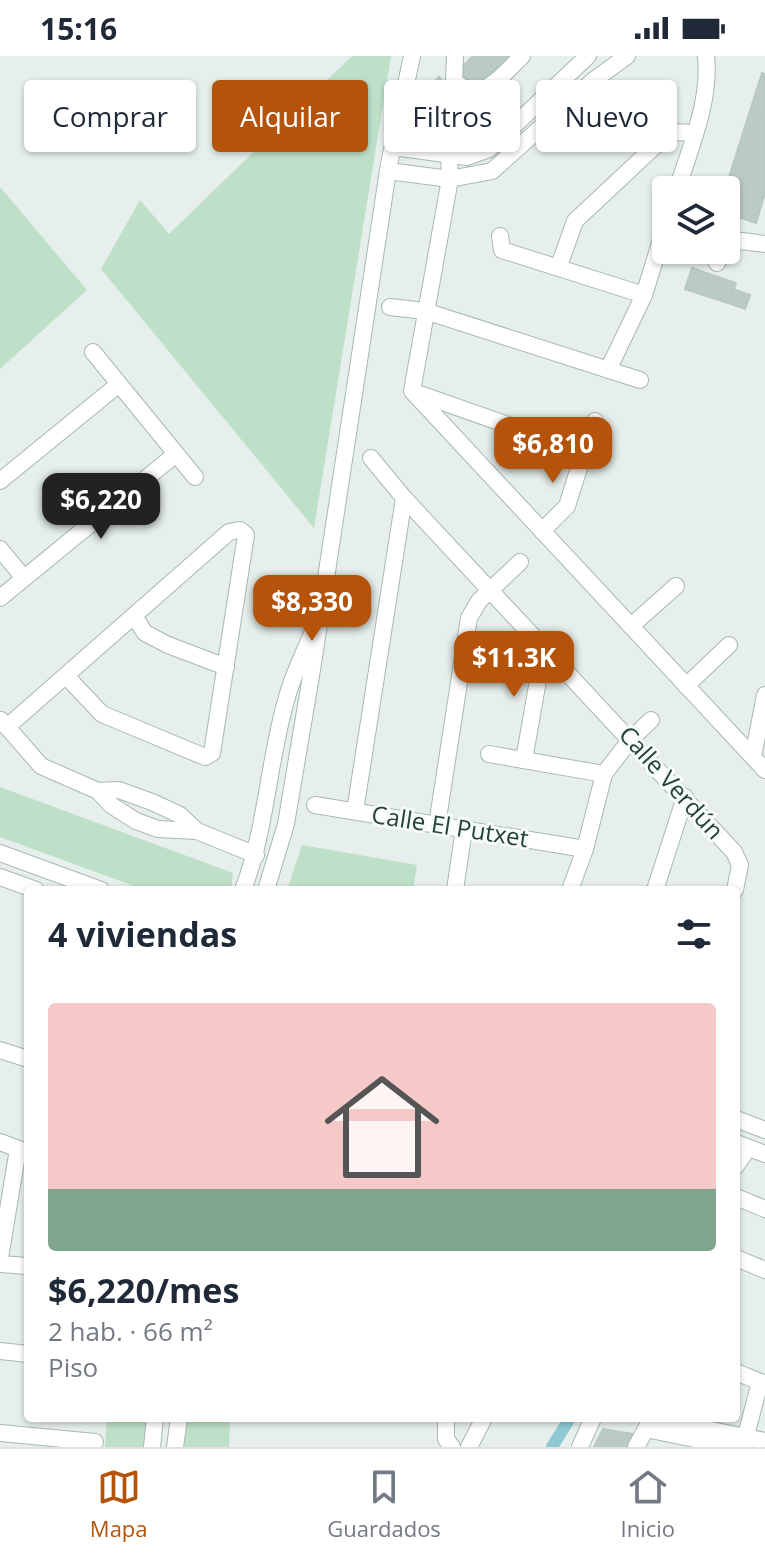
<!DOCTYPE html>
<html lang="es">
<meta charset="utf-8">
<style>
:root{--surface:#fff;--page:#f2f2f3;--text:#1f2937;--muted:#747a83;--line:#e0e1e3;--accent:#b45309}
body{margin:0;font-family:"Open Sans",sans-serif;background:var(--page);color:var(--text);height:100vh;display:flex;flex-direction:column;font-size:30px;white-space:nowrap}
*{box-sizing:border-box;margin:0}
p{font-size:26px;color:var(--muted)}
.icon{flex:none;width:44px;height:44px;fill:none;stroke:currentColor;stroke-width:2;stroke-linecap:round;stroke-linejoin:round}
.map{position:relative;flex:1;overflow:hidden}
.drawer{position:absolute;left:24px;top:830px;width:716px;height:536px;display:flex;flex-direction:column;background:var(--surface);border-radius:8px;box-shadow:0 2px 6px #0004}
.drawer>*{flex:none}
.banner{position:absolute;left:24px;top:24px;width:718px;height:72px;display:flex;gap:16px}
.fabs{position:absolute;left:652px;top:120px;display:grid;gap:16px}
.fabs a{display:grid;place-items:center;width:88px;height:88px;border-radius:8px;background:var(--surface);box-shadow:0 2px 6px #0004;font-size:40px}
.price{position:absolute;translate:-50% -68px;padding:0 18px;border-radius:16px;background:var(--accent);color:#fff;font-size:26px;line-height:52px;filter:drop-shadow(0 2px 4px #0008)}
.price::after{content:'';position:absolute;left:50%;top:48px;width:24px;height:18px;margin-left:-12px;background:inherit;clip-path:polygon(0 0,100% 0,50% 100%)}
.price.active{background:#222;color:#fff}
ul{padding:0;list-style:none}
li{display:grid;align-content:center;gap:16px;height:424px;padding:0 24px}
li+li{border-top:2px solid var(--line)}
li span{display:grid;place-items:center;height:248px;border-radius:8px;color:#555}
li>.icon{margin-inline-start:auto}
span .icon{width:144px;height:144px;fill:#fffc;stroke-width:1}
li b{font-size:34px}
h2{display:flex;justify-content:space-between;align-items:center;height:96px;padding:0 24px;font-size:34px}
.chip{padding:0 28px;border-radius:8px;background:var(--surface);box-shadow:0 2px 6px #0004;font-size:28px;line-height:72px}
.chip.active{background:var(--accent);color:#fff}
.status{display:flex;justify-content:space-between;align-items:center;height:56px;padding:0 40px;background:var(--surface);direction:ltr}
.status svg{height:22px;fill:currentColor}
.tab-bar{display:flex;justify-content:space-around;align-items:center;height:112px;border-top:2px solid var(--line);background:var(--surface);font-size:22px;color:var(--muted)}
.tab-bar a{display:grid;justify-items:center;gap:4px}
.tab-bar .active{color:var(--accent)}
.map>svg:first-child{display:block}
.green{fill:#bfe0c8}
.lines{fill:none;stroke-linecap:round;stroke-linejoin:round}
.canal{stroke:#8ec9d4;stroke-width:12}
.building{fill:#bbcac4;stroke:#b8c9c2;stroke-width:2}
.minor-casing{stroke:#a8b8b2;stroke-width:18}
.minor{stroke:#fff;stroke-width:16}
.labels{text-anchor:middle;stroke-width:6;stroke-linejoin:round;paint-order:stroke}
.street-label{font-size:24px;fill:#24423a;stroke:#f7fbf9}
</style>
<div class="status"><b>15:16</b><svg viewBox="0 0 49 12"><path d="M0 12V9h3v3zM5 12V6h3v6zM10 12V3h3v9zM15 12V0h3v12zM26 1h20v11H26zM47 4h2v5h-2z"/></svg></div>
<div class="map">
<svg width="765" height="1391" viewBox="0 0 765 1391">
<rect width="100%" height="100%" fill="#e6efeb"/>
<g class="green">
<path d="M352,0H391L314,472L101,213L140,144L169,178Z"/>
<path d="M0,131L87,234L0,313Z"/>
<path d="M0,731L233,817L231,834H145L0,781Z"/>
<path d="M302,789L417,809L413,834H287Z"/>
<path d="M107,1362L146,1364L143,1391H105Z"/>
<path d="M187,1362H230L229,1391H184Z"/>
</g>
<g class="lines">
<path class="canal" d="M552,1391L570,1362"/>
</g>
<g class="building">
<path d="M473,0H483L498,15L483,30L465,26L461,18L463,10Z"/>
<path d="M483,0H510L498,15Z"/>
<path d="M762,17L765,18V63L749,58Z"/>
<path d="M439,21L459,42L448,52L429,31Z"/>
<path d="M749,58L765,63V137L756,167L726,157L725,134Z"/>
<path d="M692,212L736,227L728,247L685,233Z"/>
<path d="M733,233L750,239L745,253L728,247Z"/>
<path d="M603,1373L633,1378L626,1391H594Z"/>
</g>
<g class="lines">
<g class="minor-casing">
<g id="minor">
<path d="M455,0L454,24C479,52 503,18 522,0"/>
<path d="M394,91L467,101L489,93L588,0"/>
<path d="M449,99L450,123L412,335L765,714"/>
<path d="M388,115L450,123L492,115L594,24L627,0"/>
<path d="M677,134C690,92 711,44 706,0"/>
<path d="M500,180L502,194L644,239"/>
<path d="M726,190L742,185L765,188"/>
<path d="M717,207L724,194"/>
<path d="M559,210L575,165L670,76L695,77"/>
<path d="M390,251L425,255L640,324"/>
<path d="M93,296L195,421"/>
<path d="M608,314L644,239L666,168"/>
<path d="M417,337L584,396L595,365"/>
<path d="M371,402L404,442L734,796L740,809L735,834"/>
<path d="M0,425L119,328"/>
<path d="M542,475L567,450L584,396"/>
<path d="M0,493L24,522"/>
<path d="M0,542L176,398"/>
<path d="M134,560L145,577L168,589L226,611"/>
<path d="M631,570L676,530"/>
<path d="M686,630L729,589"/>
<path d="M1,664L41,710L98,735L111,749L136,765L158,773L197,775"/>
<path d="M7,671L229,476L240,474L246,479L212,697L205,701L102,658L66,620"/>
<path d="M489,698L604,718"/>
<path d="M753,701L765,639"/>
<path d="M524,704L544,590"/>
<path d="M98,735L119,734L152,746L180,759L197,775L256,799"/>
<path d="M315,749L585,793"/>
<path d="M355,755L404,442"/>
<path d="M437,769L469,562L479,545L520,506"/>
<path d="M0,797L101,834"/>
<path d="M0,821L36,834"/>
<path d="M243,834C267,771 268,705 287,641C293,619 303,599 312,578"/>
<path d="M266,834L286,768L312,614L389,108L412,0"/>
<path d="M455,834L464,773"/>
<path d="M570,834L585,793L604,718L631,683L651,664"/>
<path d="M655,834L685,741"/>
<path d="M0,994L28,1003"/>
<path d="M736,1063L765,1074"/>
<path d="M0,1086L26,1096"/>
<path d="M736,1087L765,1098"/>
<path d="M736,1110L748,1092"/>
<path d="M736,1141L765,1153"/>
<path d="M0,1202L18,1093"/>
<path d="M736,1202L765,1214"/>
<path d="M0,1208L28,1210"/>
<path d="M0,1295L28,1298"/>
<path d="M736,1316L765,1328"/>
<path d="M446,1362V1383L452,1391"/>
<path d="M653,1362L765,1385"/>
<path d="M646,1373L734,1391"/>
<path d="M0,1377L95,1386"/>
<path d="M152,1391L155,1362"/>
<path d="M175,1391L179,1362"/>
<path d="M469,1391L484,1362"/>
<path d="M580,1391L593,1362"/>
<path d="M636,1391L651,1364"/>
<path d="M743,1391L760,1326"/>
</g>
</g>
<use href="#minor" class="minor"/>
</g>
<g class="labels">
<g class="street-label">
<text transform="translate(671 727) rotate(48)" y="8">Calle Verdún</text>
<text transform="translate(450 771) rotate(9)" y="8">Calle El Putxet</text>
</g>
</g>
</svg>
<div class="fabs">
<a><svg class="icon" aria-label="layers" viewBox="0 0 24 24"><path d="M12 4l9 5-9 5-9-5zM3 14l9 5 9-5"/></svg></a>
</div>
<b class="price" style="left:553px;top:429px">$6,810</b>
<b class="price active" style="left:101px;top:485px">$6,220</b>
<b class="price" style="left:312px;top:587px">$8,330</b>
<b class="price" style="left:514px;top:643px">$11.3K</b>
<div class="banner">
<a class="chip">Comprar</a>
<a class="chip active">Alquilar</a>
<a class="chip">Filtros</a>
<a class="chip">Nuevo</a>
</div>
<section class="drawer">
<h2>4 viviendas<svg class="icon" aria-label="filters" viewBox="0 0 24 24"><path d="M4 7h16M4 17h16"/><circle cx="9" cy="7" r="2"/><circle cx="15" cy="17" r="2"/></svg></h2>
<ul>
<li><span style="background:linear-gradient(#f6c9c9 75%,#7fa58c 0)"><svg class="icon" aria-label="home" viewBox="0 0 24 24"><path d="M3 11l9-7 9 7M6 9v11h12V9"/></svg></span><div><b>$6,220/mes</b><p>2 hab. · 66 m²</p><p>Piso</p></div></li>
</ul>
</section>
</div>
<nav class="tab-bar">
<a class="active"><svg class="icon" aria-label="map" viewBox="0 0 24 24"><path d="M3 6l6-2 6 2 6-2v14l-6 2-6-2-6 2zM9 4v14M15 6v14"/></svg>Mapa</a>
<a><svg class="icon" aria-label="saved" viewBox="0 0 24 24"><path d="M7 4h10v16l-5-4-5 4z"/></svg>Guardados</a>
<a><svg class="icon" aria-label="home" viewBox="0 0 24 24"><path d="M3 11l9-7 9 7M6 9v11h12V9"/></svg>Inicio</a>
</nav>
